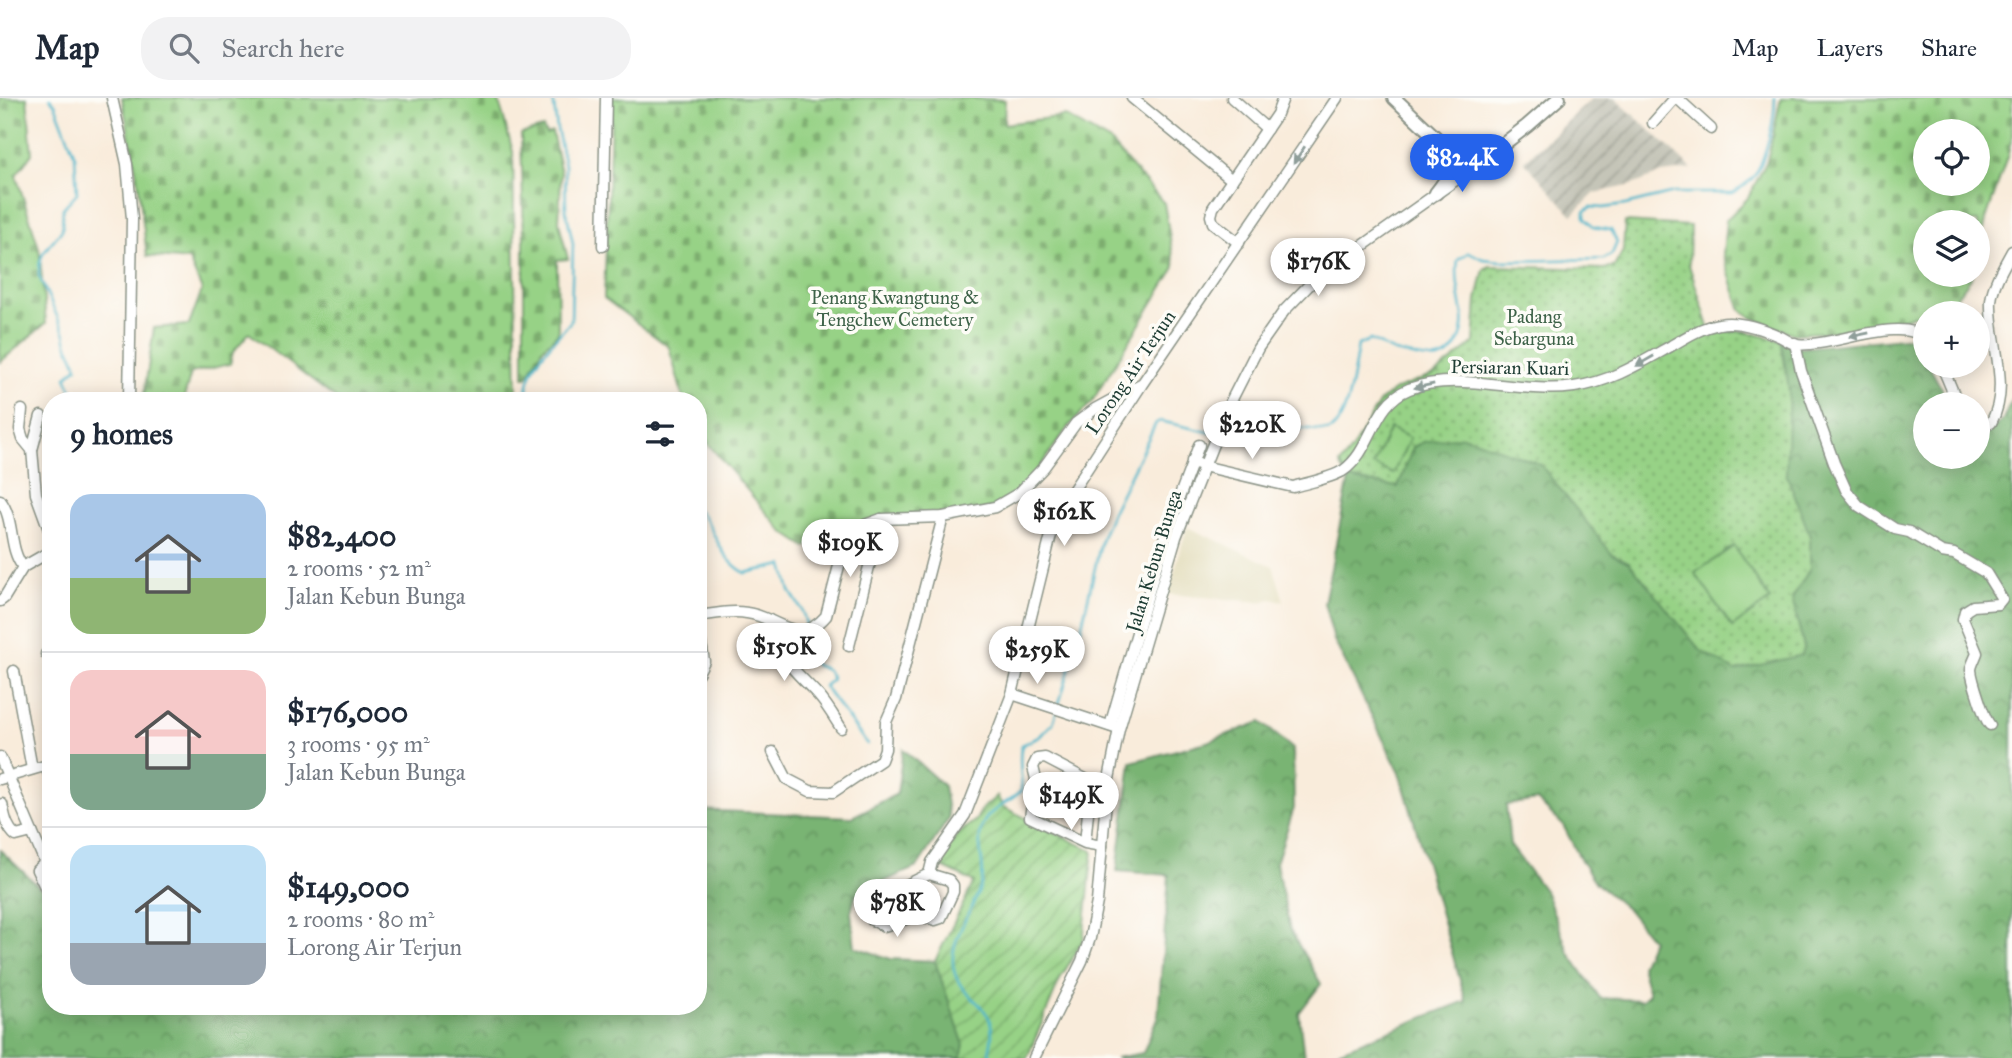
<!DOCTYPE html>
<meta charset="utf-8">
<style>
:root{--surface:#fff;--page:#f2f2f3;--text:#1f2937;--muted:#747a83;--line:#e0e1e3;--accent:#2563eb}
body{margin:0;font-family:"IM FELL Great Primer",serif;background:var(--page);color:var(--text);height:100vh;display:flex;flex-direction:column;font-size:26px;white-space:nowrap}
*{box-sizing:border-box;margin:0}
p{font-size:23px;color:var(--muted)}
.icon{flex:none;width:38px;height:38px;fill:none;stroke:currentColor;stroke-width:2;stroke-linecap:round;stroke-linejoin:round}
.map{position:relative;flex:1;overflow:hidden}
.details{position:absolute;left:42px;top:294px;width:665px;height:623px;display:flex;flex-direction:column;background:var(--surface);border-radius:28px;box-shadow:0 4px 18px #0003}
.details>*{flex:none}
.fabs{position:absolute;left:1913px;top:21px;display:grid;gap:14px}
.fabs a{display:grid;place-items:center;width:77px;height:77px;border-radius:50%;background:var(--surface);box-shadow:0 4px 18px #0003;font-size:35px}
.price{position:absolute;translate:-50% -60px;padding:0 16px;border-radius:24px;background:#fff;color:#222;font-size:23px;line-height:46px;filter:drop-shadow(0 2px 4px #0008)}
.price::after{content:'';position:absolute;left:50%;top:42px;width:21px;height:16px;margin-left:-10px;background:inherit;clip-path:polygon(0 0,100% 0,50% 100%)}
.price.active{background:var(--accent);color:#fff}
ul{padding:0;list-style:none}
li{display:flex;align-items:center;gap:21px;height:175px;padding:0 28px}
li+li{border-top:2px solid var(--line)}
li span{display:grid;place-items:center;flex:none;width:196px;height:140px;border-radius:21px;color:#555}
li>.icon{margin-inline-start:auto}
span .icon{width:84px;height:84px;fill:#fffc;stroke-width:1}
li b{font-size:30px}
h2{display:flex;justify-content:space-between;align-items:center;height:84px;padding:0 28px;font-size:30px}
header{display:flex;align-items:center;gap:42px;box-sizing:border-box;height:98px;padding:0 35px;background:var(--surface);border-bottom:2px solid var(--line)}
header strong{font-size:33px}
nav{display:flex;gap:38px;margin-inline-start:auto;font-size:24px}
.search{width:490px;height:63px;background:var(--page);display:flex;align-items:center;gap:18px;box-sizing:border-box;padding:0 24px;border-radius:28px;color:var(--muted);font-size:26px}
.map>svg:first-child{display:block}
.built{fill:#e2dcba}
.industrial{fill:url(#industrial-furrows)}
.forest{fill:url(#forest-crowns);stroke:#4c7854;stroke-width:2;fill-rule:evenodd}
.cemetery{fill:url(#cemetery-stones);stroke:#5b885d;stroke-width:2;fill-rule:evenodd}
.park{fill:url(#park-dots);stroke:#5b885d;stroke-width:2}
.garden{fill:url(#garden-furrows);stroke:#5b885d;stroke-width:2}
.pitch{fill:#97d286;stroke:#5b885d;stroke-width:2}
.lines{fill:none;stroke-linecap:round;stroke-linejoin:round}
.stream{stroke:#4db6cb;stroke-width:2.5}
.minor-casing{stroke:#8c9488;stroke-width:13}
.major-casing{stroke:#8c9488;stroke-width:16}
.minor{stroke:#fff;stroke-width:10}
.major{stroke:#fff;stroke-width:12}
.oneway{fill:#8f9e9a}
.labels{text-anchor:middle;stroke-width:7;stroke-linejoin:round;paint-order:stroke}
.park-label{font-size:19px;fill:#3d6248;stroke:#fdfcf7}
.street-label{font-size:19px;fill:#1f3d34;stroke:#fdfcf7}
</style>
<header>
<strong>Map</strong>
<div class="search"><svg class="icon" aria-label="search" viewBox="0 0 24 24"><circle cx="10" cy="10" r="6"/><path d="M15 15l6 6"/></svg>Search here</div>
<nav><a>Map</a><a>Layers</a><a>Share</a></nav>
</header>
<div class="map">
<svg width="2012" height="960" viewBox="0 0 2012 960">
<defs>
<pattern id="industrial-furrows" width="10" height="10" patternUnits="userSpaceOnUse" patternTransform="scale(1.75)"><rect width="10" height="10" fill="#c5c5b8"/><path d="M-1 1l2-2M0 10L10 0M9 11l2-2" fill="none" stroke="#9fa196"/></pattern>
<pattern id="forest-crowns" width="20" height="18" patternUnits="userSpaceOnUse" patternTransform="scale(1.75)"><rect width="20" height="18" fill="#79b473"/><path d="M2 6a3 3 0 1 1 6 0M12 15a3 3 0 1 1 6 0" fill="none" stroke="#63945f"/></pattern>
<pattern id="cemetery-stones" width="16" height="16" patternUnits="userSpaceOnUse" patternTransform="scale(1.75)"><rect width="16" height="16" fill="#97d286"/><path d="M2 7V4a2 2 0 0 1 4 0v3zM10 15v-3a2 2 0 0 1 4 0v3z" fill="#7bac6e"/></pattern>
<pattern id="park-dots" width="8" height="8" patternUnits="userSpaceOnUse" patternTransform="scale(1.75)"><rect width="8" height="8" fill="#97d286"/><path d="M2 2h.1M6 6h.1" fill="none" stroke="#7bac6e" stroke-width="1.8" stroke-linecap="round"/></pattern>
<pattern id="garden-furrows" width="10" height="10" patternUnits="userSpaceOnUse" patternTransform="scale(1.75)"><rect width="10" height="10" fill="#97d286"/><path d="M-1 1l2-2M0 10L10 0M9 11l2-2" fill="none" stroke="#7bac6e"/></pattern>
</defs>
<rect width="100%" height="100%" fill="#fdfcf7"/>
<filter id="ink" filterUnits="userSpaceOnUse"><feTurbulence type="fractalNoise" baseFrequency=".0143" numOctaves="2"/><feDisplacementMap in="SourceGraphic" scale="14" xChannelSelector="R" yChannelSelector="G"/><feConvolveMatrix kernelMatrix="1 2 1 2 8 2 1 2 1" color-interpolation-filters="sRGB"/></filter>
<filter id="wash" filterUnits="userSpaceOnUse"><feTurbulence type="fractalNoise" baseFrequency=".00686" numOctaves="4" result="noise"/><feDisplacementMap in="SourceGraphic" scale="28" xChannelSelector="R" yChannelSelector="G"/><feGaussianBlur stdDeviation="1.57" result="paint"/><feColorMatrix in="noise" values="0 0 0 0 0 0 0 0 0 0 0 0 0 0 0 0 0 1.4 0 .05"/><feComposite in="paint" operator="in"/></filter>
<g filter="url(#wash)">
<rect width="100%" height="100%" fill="#f9ecdb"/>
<path class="built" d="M1187,429L1273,468L1284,503L1270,501L1262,504L1168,496Z"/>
<path class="industrial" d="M1593,0H1615L1692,71L1662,75L1632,87L1595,95L1572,117L1524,63Z"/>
<g class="forest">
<path d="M1727,232L1746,233L1800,250L1913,239L1925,260V268H1929L1950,306H1925V359H1978V337L1983,339L2003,322L2012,301V960H1320L1466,903L1400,675L1334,542L1324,505L1349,381L1398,389L1413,349L1423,344ZM1612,456L1810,470L1792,501L1804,550ZM1537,702L1563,727L1582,764L1596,785L1628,812L1652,842L1641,868L1649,896L1642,902L1600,900L1569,855L1546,795L1510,747L1506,707Z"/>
<path d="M1261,624L1293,651L1294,710L1276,765L1290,832L1321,886L1299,915L1304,960H1115L1143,955L1158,917L1169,777L1117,773L1131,664L1207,644Z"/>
<path d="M903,651L944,688L949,720L917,769L856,796L851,814L855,849L891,861L935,863L964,947L961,960H0V752L51,800V908H698V712L852,719L897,696Z"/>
</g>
<g class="cemetery">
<path d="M0,0H27L32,56L16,77L39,150L46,225L0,264Z"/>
<path d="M122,0H498L513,54L517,303H339L249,235L233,254L230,266L191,275L183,303H143L154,230L189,227L202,192L189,162L147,158L138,83Z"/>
<path d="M612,0H954L1005,2L1004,26L1065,18L1110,44L1164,105L1175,169L1091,305L1069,328L1028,385L1000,408L950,420L884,419L806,449L782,433L698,334V303H684L669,249L604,200Z"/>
<path d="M1781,0H2012V39L2008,56L1986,121L1978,163V124H1925V177H1973L1946,212L1914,217L1883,227L1840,233L1794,236L1755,221L1741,212L1723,157L1726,122L1748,100L1767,63ZM1925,33H1978V86H1925Z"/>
<path d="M543,30L546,36L552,34L561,75L559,124L568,161L557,162L558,235L543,250L527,279H524V143L521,36Z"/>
</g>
<path class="park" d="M1625,124L1690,128L1689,167L1711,235C1736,230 1757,236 1781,243L1789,291L1786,375L1810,438V470L1792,501L1804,550L1802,557L1735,573L1700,552L1629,464L1612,456L1540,366L1464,338L1423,344L1413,349L1398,389L1349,381L1340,366L1352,351L1380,303L1397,291L1434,277L1474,245L1477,202L1484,171L1490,168L1604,171L1614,169L1623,153Z"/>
<path class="garden" d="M997,698L1003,709L1093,753L1083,843L1061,879L1027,960H961L964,947L935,863L974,784L938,767L957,736L976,722L982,711Z"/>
<g class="pitch">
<path d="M1390,330L1410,340L1393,376L1373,367Z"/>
<path d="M1734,448L1770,502L1732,529L1695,475Z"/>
</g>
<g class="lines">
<g class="stream">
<path d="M50,0L55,6L75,58L77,95L63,110L62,132C48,150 38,154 39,178L65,236C66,250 74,256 77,269L66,279L77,303"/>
<path d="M526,303C527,265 549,250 571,223L573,146L566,112L565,67L557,31L553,0"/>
<path d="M1220,336L1236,338L1276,334L1288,329L1329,333C1350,321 1354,268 1358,247L1370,242C1379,245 1386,251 1395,254C1404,256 1430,263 1438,261C1458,257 1465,234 1463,217C1460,199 1455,180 1458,162L1469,154L1483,161L1501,163L1604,161L1612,156L1617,144L1611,132L1593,129L1585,120V113L1591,109L1603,110L1625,107L1674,95H1733C1740,90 1750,84 1755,77C1766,60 1775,20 1775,0"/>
<path d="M698,412C718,434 716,457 745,475L783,467L790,493L802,512L807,529"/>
<path d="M807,535L806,548L815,567L827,572L832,581L824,588L867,646"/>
<path d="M992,960L989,954C1003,903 962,907 954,872C947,844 973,813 981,787C987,768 975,747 982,728C989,710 1008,706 1021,693C1023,678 1017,661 1022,647L1039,639L1053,625L1079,540L1102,439L1112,414L1156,325L1160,323L1213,335"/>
</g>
</g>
</g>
<g filter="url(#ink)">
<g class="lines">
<g class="minor-casing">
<g id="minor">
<path d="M112,0L127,66L132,121L129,303"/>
<path d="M1132,0L1232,82"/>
<path d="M1232,0L1267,31"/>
<path d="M1677,0L1711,31"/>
<path d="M1653,25L1675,0"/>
<path d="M1239,145L1213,125L1211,118L1213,110L1277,16L1283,0"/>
<path d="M603,148L606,0"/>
<path d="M1795,245L1801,273L1834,365L1846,392L1859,408L1895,431L1909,434L1942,454L1954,456L1986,475L2002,501L1998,506L1973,508L1965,513L1963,521L1977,555C1975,561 1971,567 1971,572C1972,581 1984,621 1990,627"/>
<path d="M1942,268L1958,306"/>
<path d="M22,312L20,331L23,341L32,352L36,396L51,437"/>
<path d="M1978,327L1991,325C2012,286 1989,244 1991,203C1993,185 2004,168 2012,153"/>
<path d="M32,352L41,318"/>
<path d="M1192,363L1203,368L1293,389C1306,385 1333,380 1344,372C1373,351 1372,306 1409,291C1459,272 1522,297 1574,289C1610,284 1639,266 1671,248C1686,239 1702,229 1719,226C1739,222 1763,231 1781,239C1785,241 1790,245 1795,246C1828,251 1900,217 1925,240"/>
<path d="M0,402C15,421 8,450 23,469"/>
<path d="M0,503L4,500L23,469L51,453"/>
<path d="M698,518C715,516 731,512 747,515C779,519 797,551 826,518L848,433L881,421L943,419L995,409L1019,395L1044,369L1076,325L1095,311L1141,286"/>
<path d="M769,522C773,557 797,574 819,598C827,607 834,619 841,630"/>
<path d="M698,527L704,563L698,575"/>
<path d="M849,548L881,421"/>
<path d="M46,556L51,553"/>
<path d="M14,573L32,671"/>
<path d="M1012,596L1115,630"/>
<path d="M1110,628L1166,434L1199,347"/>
<path d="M773,654L787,681L810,693L833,694L881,662L885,651L886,624L896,601L943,419"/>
<path d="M0,659L44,762L43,767L37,772L48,795"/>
<path d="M46,668L51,682"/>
<path d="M0,681L51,666"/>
<path d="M2,706C5,719 6,729 16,738L32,734"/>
<path d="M1085,745L1030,719L1036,681L1033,669L1037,661L1045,660L1091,684L1085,745L1102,748"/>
<path d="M929,776L932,764L965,717L1012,596L1053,429L1059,414L1142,286L1337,0"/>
<path d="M929,776L949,782L953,787V794L941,820L935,822L918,817L884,828L872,822L867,813L873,803Z"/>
<path d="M1034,960L1082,863L1090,840L1097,804L1107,691L1119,631L1176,439L1227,311L1258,250L1284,213L1313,183L1470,72"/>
</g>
</g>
<g class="major-casing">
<g id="major">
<path d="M1394,0L1470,72L1527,28L1559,0"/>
<path d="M1456,47L1474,53L1496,51"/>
<path d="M1436,95C1447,81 1456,70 1446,52"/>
</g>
</g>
<use href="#minor" class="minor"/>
<use href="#major" class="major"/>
</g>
<defs><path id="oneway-solid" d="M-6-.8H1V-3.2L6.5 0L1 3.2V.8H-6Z" transform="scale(1.75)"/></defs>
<g class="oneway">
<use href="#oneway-solid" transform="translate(1299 57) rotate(124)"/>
<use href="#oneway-solid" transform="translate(1859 237) rotate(168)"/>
<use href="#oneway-solid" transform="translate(1645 263) rotate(150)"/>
<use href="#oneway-solid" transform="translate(1424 288) rotate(168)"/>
</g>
</g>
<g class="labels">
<g class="park-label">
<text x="895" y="206">Penang Kwangtung &amp;<tspan x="895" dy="22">Tengchew Cemetery</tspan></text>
<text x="1534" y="225">Padang<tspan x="1534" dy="22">Sebarguna</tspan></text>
</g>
<g class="street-label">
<text transform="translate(1510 269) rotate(1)" y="7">Persiaran Kuari</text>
<text transform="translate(1130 274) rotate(-56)" y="7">Lorong Air Terjun</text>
<text transform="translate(1153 463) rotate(-73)" y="7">Jalan Kebun Bunga</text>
</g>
</g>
</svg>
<div class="fabs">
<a><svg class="icon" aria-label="locate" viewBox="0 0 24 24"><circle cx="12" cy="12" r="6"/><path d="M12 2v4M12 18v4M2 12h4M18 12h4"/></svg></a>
<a><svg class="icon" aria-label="layers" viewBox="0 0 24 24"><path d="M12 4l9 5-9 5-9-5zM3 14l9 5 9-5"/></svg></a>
<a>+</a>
<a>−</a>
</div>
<b class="price active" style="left:1462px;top:96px">$82.4K</b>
<b class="price" style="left:1318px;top:200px">$176K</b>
<b class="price" style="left:1252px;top:363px">$220K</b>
<b class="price" style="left:1064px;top:450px">$162K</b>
<b class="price" style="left:850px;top:481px">$109K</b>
<b class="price" style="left:784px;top:585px">$150K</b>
<b class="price" style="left:1037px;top:588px">$259K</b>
<b class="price" style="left:1071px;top:734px">$149K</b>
<b class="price" style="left:897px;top:841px">$78K</b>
<section class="details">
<h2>9 homes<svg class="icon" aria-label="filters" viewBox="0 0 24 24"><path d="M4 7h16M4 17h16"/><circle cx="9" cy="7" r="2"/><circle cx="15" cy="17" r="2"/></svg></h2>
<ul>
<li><span style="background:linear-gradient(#a9c7e8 60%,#8fb573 0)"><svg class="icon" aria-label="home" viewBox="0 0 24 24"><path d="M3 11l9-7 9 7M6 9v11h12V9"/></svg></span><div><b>$82,400</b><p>2 rooms · 52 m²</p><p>Jalan Kebun Bunga</p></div></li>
<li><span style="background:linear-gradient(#f6c9c9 60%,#7fa58c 0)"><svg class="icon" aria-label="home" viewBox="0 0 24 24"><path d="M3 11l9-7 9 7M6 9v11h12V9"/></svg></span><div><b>$176,000</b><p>3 rooms · 95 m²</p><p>Jalan Kebun Bunga</p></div></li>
<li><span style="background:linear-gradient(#bfe0f5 70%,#9aa5b1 0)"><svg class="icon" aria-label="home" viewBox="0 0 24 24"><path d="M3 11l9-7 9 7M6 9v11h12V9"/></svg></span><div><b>$149,000</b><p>2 rooms · 80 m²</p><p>Lorong Air Terjun</p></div></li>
</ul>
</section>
</div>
